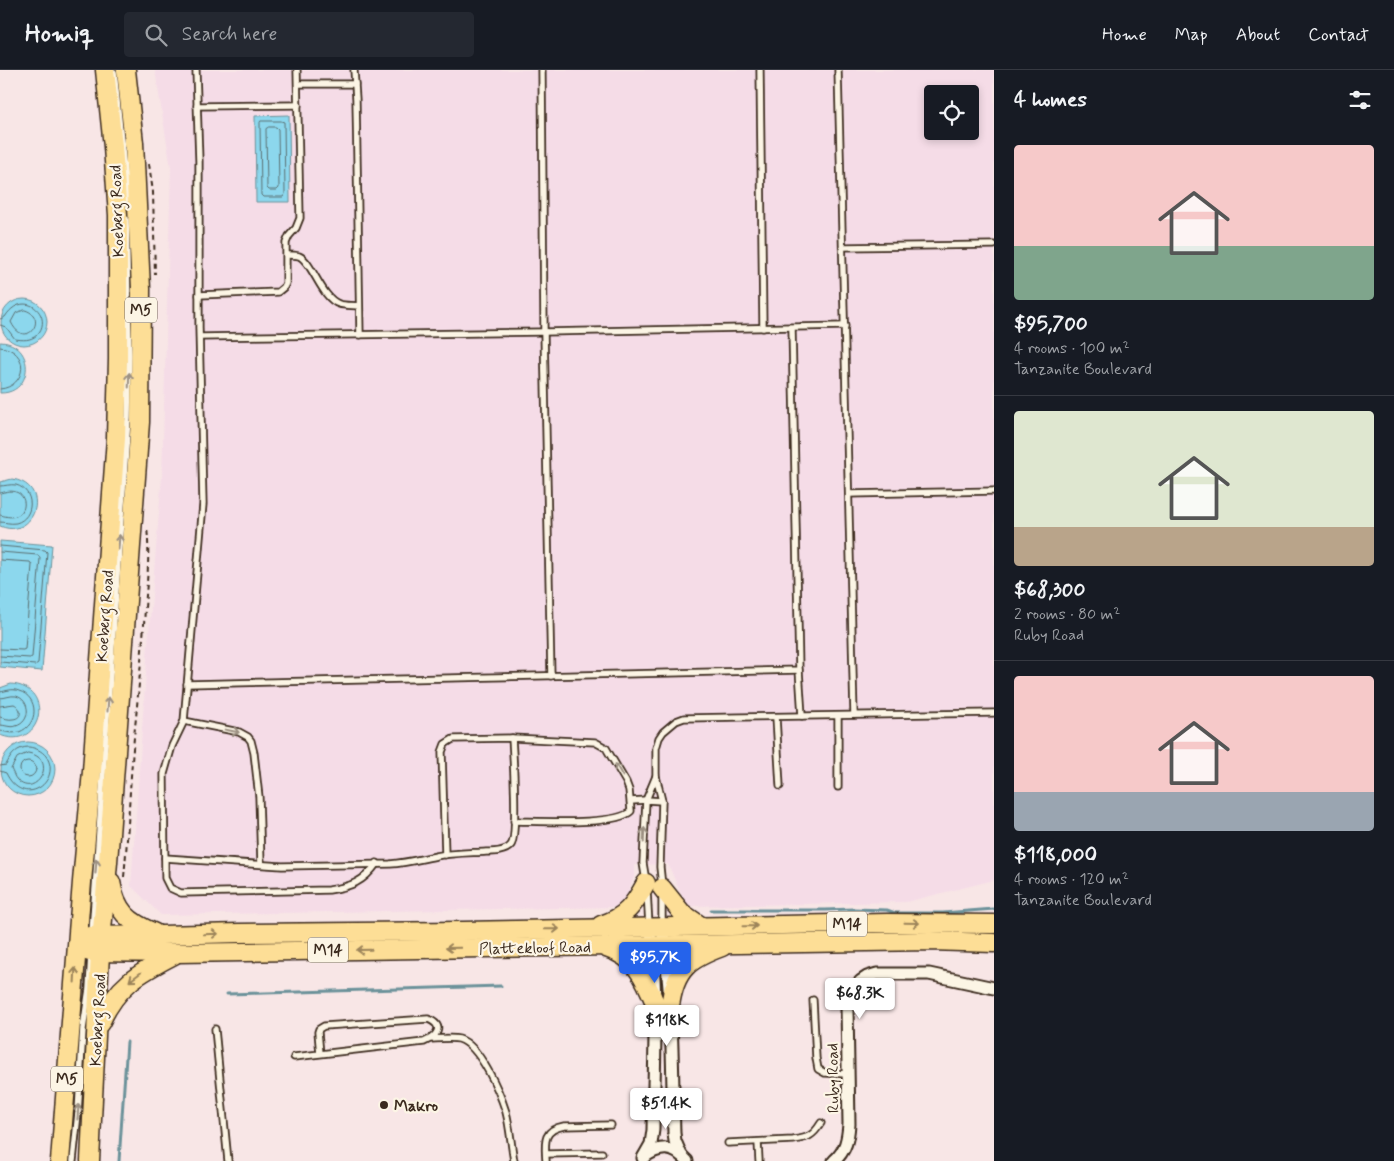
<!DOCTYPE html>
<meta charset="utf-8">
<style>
:root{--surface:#171b24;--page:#242831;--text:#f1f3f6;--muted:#9ea1a6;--line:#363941;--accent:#2563eb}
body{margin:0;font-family:Mynerve,sans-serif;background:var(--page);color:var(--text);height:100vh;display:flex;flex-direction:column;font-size:19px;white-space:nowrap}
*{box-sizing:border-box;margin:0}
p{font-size:16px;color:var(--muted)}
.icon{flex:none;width:28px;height:28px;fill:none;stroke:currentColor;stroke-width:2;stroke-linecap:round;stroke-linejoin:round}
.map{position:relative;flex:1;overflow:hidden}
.sheet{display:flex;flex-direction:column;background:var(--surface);width:400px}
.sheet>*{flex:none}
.buttons{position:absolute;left:924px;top:15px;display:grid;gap:10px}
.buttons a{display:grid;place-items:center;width:55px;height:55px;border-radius:5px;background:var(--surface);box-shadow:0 2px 8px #0003;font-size:25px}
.price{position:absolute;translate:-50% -42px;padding:0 11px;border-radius:5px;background:#fff;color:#222;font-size:16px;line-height:32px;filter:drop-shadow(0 1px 2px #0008)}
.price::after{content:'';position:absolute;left:50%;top:30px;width:15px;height:11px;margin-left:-8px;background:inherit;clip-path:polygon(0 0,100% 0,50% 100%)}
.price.on{background:var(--accent);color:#fff}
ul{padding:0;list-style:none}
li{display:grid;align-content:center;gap:10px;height:265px;padding:0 20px}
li+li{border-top:1px solid var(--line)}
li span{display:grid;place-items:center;height:155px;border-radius:5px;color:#555}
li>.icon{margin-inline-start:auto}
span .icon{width:90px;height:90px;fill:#fffc;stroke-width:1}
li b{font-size:21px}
h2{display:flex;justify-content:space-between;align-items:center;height:60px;padding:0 20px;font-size:21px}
header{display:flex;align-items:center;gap:30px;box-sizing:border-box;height:70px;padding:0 25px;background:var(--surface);border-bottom:1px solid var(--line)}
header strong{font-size:24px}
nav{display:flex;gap:28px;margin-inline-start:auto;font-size:18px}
.search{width:350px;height:45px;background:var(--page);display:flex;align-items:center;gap:12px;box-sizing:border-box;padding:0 18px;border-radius:5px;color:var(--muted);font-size:19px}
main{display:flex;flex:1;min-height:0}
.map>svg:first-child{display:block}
.built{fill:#f5dce7;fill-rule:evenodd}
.water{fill:#8cd7ed;stroke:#6c929a}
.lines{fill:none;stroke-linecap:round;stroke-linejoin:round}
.shore{stroke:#5b6f71;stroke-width:1}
.stream{stroke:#6c929a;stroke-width:3}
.service-casing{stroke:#3b2a1e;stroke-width:9}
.minor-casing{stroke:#3b2a1e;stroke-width:15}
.primary-casing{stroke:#3b2a1e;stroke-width:21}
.path{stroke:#3b2a1e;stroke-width:2;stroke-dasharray:5 4;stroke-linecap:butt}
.service{stroke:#fcf5e5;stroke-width:5.5}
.minor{stroke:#fcf5e5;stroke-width:11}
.primary{stroke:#fdde96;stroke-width:18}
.oneway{stroke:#9c9082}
.oneway2{stroke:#9c845a}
.poi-dot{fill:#3b2a1e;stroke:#fcf5e5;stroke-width:2}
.labels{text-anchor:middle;stroke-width:4.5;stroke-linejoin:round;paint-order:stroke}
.shield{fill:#fcf5e5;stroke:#75675a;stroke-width:1}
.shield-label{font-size:15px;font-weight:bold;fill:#3b2a1e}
.street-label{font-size:16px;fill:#3b2a1e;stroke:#fcf5e5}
.poi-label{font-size:16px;font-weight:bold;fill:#3b2a1e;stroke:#fcf5e5;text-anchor:start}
</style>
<header>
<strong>Homiq</strong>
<div class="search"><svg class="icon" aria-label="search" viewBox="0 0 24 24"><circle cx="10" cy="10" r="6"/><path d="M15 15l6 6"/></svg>Search here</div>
<nav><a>Home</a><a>Map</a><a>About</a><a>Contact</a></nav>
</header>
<main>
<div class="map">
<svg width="994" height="1091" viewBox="0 0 994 1091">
<rect width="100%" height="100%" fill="#f8e6e6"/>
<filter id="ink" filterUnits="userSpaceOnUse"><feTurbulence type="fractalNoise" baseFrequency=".02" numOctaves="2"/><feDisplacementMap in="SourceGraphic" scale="10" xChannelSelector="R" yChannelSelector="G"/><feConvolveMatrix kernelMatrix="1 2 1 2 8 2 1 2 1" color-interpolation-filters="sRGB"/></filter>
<g filter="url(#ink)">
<path class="built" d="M155,0H994V810L906,832L686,836L668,794L635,795V804L626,828L620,837L161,845L131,816L148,574L162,406L171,98ZM932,24H970V61H932Z"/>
<g class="water">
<path d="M289,45L290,132H256L255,46Z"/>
<circle cx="24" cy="252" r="23"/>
<path d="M0,272C36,273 34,324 0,323Z"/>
<path d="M12,409C53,415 35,471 0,456V412Z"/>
<path d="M0,471L52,475L42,601L0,597Z"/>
<path d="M11,614C56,617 42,682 0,665V618Z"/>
<circle cx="28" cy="699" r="27"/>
</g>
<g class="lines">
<g class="shore">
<path d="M261,51H281L284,52L285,124L283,127H263L261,125L260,53Z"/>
<path d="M269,57H276L278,59L279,118L277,120H269L267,118L266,59Z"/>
<path d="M25,240C50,247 25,282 11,252L16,243Z"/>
<path d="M0,249L5,247C24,217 55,246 37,265C30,271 23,270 15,269L6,257L0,255"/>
<path d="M0,277C31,280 27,317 0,319"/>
<path d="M0,416C5,416 10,414 16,415C35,420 35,448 16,453C10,454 5,452 0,452"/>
<path d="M0,423C5,422 10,420 16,422C27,426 27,442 16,446C10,448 5,446 0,445"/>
<path d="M0,476L45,480L47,482L38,593L35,595L0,592"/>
<path d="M0,482L38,485L40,488L32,587L30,588L0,586"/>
<path d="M0,490L30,492L32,495L25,579L23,580L0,579"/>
<path d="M0,622C7,621 12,618 19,621C39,627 39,655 19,662C12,664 7,662 0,661"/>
<path d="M0,628C6,628 10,625 16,626C31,630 31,652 16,656C11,658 5,655 0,655"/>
<path d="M0,636L14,634C21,637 24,648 13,649C9,650 4,648 0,647"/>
<path d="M28,683C60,688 36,730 17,710C14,707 13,702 11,699L17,688Z"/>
<circle cx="28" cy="699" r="8"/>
<path d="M0,696L6,695C11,685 17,677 29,677C36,678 42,681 46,686C63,710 24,741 6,703L0,701"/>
</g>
<g class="stream">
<path d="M711,840H826L853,839L887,840L895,843H943L994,839"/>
<path d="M227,924L501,916"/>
<path d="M119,1091L127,972"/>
</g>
<g class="service-casing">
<g id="service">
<path d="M196,0L199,91V257L203,434L184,651L172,676L164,704L165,808L170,818L181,823L329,820C350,817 364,812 377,793"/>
<path d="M354,0L356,29L360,265"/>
<path d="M542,0L544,262L551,606"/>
<path d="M760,0L763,258"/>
<path d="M838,0L854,645"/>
<path d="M114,2L124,100L126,130"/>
<path d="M298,14H355"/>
<path d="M197,36L298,35"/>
<path d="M843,177L994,175"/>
<path d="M287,185C291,185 295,185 299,186C312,191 321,228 339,234C345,236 353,235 359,236"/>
<path d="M199,225L278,222L284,217L286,213V173L289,166L296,158L300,148L297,0"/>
<path d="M200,267L544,262L845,256"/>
<path d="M849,424L994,421"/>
<path d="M799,600L802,646"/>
<path d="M187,614L799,600L792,258"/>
<path d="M838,646V717"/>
<path d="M776,647L780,716"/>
<path d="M184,651L239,662L248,667L251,671L254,683L259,727L261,794"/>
<path d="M631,731L646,730L662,731"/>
<path d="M445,785L442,682L445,674L453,669L512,668L595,672L606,678L626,712L629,720L631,741C617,756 536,751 514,751"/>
<path d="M165,788L282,796L390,794C406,793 421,789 436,786C452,783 469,783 486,782C493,782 506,782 511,775C518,767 513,683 512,668"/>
<path d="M646,811L643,793L646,730L656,706"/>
<path d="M662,816L660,797L662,731L656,706V678L659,668L663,662L676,651L684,648L994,643"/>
<path d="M647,820L649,856"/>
<path d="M662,854V826"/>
<path d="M92,863L128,348L129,285L126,149"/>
<path d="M813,930L816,988L818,999L825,1003L848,1004"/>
<path d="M215,959L228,1091"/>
<path d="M432,969C441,969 451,967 459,969C480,975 500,1023 506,1042C510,1057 511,1075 514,1091"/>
<path d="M294,987L424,972C436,967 446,956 428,949L324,956L319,959L318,962L320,984"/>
<path d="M758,1072L759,1091"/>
<path d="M728,1073L793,1070C808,1068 813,1066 821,1053"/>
<path d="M546,1084L602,1083"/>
<path d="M73,1091L78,1043L83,959L89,919L91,885"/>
<path d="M546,1091C545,1073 542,1060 564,1056L611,1055"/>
</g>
</g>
<g class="minor-casing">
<g id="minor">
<path d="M662,857C673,925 672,994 674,1063L675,1071L681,1085"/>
<path d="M644,1087C660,1076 673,1075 687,1091"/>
<path d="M643,1088L651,1074L653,1060C654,997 658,932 651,869"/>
<path d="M834,1091C846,1081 848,1068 849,1054L847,937L849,925L854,918L861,911L867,907L877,904H929L994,918"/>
</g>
</g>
<g class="primary-casing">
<g id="primary">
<path d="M111,812C116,841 128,852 155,863"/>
<path d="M662,818L682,843L701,856"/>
<path d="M601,855C626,847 634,835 646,813"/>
<path d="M90,866L162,865L239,863L463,861L887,853L994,854"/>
<path d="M606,878C635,887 644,906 655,933"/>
<path d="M89,882L177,883L930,871L994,873"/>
<path d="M670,936C675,899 689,889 722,877"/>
<path d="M100,953C117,915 139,903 174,885"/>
<path d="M60,1091L82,812L92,701L116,368L118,289V145L113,77L105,0"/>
<path d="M90,1091L100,883L108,792L140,352L141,219L134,73L126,0"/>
</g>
</g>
<g class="path">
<path d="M149,94L153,122L155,204"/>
<path d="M124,807C129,754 130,701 136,648C139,611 143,575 145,538C147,511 150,485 147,458"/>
</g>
<use href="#service" class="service"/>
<use href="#minor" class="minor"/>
<use href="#primary" class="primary"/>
</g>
<defs><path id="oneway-shaft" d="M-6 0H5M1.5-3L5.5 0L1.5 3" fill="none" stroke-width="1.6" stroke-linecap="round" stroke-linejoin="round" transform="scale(1.25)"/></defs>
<g class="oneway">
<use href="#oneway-shaft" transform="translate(129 310) rotate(-88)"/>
<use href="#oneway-shaft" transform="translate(119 472) rotate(-86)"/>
<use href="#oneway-shaft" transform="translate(108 634) rotate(-86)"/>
<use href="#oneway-shaft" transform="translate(232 661) rotate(11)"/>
<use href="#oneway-shaft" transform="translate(619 700) rotate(-120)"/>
<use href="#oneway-shaft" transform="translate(644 765) rotate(-88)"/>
<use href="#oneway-shaft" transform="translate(96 796) rotate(-86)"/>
<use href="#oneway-shaft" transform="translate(78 1042) rotate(-85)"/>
</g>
<g class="oneway2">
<use href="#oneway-shaft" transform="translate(912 853) rotate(1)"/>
<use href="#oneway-shaft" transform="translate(750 856) rotate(-1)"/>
<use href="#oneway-shaft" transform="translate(552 859) rotate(-1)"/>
<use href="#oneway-shaft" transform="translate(211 864) rotate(-2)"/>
<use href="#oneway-shaft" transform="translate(453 878) rotate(179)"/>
<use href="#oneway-shaft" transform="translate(364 880) rotate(179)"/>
<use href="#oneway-shaft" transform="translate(75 905) rotate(-87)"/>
<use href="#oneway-shaft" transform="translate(135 907) rotate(143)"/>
</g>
</g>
<circle class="poi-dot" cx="384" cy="1035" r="5"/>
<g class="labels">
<g class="shield">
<rect x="125" y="227.5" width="32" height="25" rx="4"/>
<rect x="827" y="841.5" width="40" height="25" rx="4"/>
<rect x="308" y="867.5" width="40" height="25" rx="4"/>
<rect x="51" y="996.5" width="32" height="25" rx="4"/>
</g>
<g class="shield-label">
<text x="141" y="245">M5</text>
<text x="847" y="859">M14</text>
<text x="328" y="885">M14</text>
<text x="67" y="1014">M5</text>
</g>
<g class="street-label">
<text transform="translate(116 141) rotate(-92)" y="6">Koeberg Road</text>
<text transform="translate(104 546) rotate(-86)" y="6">Koeberg Road</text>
<text transform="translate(535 877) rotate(-1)" y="6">Plattekloof Road</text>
<text transform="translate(97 950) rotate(-87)" y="6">Koeberg Road</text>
<text transform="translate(832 1008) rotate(-91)" y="6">Ruby Road</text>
</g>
<g class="poi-label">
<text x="394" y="1041">Makro</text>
</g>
</g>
</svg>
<div class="buttons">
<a><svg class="icon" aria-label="locate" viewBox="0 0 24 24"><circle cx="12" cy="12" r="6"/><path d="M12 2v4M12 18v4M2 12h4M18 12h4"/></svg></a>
</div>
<b class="price on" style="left:655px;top:914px">$95.7K</b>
<b class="price" style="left:860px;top:950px">$68.3K</b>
<b class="price" style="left:667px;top:977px">$118K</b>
<b class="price" style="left:666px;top:1060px">$51.4K</b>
</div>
<section class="sheet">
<h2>4 homes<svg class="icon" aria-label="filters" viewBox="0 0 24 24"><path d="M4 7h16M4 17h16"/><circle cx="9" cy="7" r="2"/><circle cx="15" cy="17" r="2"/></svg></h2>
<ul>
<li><span style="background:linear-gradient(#f6c9c9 65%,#7fa58c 0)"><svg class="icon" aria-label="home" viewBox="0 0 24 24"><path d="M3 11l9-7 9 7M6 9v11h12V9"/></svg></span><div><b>$95,700</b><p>4 rooms · 100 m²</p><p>Tanzanite Boulevard</p></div></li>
<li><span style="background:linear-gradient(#dfe7d0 75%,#b9a48a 0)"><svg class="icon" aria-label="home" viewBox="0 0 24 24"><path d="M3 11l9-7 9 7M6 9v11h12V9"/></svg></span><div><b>$68,300</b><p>2 rooms · 80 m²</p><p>Ruby Road</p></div></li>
<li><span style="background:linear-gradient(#f6c9c9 75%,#9aa5b1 0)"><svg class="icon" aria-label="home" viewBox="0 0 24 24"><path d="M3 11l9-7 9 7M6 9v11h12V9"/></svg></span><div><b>$118,000</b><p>4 rooms · 120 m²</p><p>Tanzanite Boulevard</p></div></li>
</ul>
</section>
</main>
